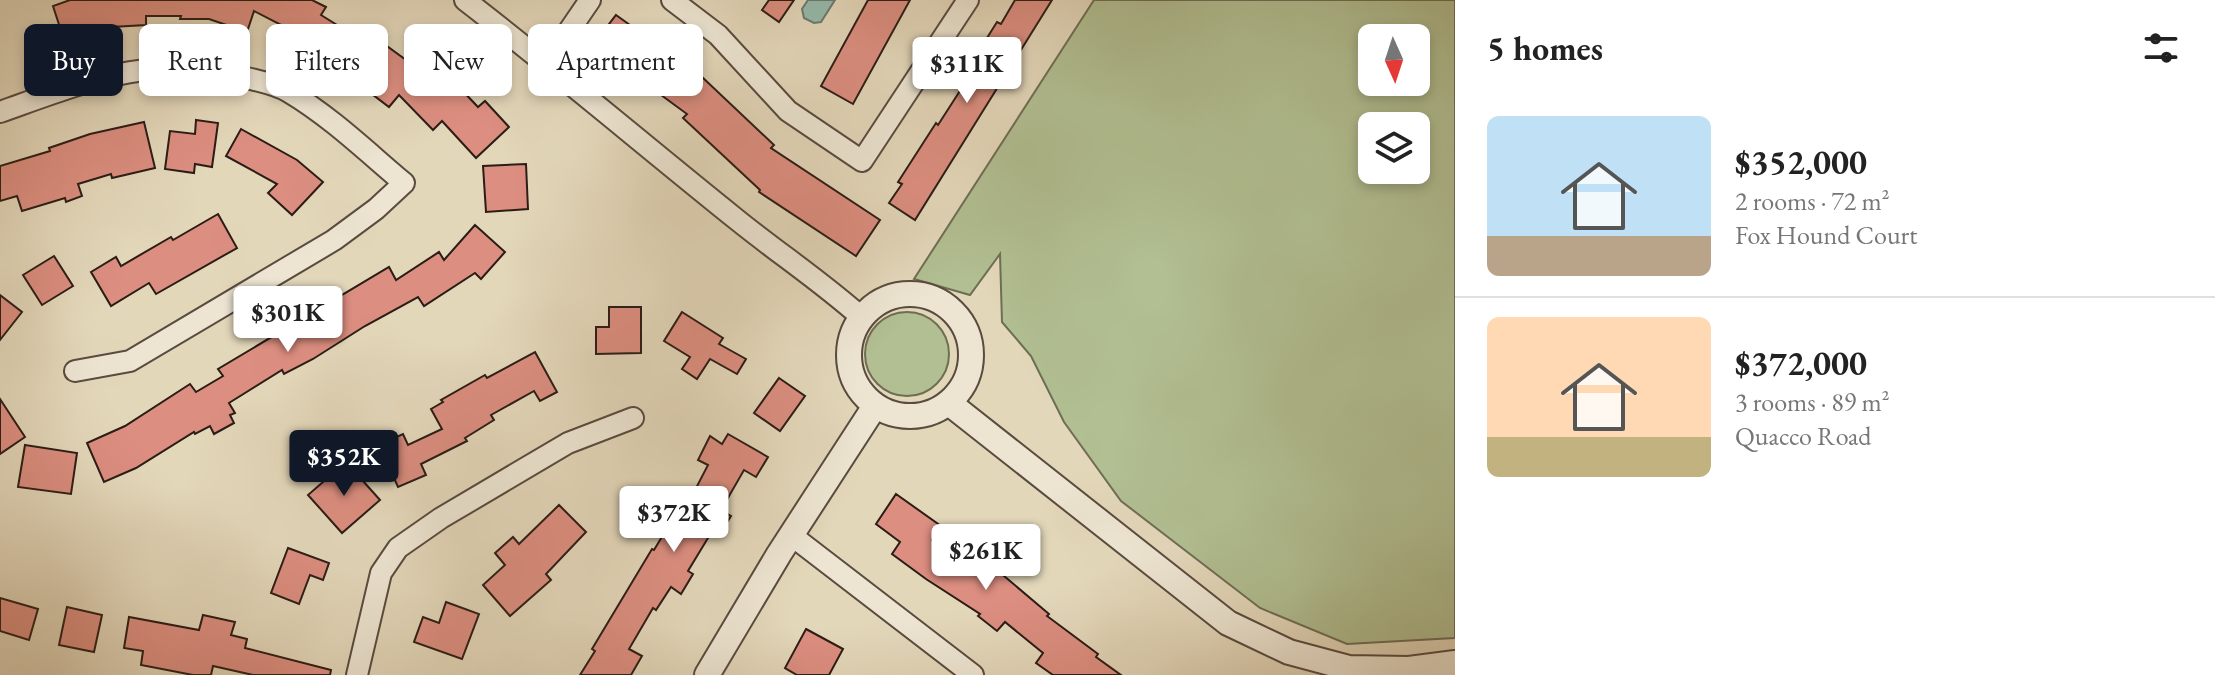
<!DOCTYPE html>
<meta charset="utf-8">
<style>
:root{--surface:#fff;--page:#f2f2f2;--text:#222;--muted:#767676;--line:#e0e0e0;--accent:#111827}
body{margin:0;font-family:"EB Garamond",serif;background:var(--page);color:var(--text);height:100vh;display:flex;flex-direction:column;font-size:30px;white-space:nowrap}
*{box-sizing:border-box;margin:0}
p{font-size:26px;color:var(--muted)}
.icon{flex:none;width:44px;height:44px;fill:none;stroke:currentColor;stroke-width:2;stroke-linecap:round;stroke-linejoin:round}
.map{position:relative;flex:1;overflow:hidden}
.sheet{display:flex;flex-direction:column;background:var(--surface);width:760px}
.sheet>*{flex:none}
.hud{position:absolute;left:24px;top:24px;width:760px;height:72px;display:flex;gap:16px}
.needle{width:52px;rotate:177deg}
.controls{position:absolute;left:1358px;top:24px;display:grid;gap:16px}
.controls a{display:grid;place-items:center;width:72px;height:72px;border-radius:12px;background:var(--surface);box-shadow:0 4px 12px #0003;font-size:40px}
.price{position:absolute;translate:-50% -68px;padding:0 18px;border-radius:8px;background:#fff;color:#222;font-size:26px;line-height:52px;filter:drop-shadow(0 2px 4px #0008)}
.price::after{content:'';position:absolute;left:50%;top:48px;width:24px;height:18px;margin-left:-12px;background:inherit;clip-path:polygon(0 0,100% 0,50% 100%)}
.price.active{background:var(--accent);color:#fff}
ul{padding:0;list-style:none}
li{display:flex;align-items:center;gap:24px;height:200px;padding:0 32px}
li+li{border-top:2px solid var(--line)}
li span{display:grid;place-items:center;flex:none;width:224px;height:160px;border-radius:12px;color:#555}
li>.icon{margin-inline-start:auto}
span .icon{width:96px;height:96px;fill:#fffc;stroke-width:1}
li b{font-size:34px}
h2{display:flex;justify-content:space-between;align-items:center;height:96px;padding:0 32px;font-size:34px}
.pill{padding:0 28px;border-radius:12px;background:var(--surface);box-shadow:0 4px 12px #0003;font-size:28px;line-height:72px}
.pill.active{background:var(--accent);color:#fff}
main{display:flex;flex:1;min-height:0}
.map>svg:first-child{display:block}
.green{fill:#b1bf92;stroke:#6e6e54;stroke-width:2;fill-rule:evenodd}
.water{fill:#96baac;stroke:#6b7b70;stroke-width:2}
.building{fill:#dc8e80;stroke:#2b1c16;stroke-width:2}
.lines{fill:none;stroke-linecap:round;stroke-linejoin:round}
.minor-casing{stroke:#594b3f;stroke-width:24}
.tertiary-casing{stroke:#594b3f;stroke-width:28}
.minor{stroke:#ede5d2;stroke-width:20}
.tertiary{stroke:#ede5d2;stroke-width:24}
</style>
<main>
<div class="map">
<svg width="1455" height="675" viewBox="0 0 1455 675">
<rect width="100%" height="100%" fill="#e3d7ba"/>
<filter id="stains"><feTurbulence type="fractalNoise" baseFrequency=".0025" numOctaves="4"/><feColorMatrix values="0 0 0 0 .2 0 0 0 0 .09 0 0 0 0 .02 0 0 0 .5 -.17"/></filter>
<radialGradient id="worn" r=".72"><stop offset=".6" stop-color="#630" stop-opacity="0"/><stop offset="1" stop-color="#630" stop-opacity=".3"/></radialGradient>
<g class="green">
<path d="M1094,0H1455V638L1347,644L1260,608L1121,501L1064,422L1031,356L1002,322L1000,254L970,295L914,279ZM1416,38V82H1372V38ZM1416,126V170H1372V126Z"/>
<circle cx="907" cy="354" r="42"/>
</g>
<path class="water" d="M808,0H835L821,22L814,23L804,18L802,9Z"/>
<g class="building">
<path d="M70,0H312L326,7L321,15L379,51L384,44L428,76L439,66L478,107L485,101L509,127L476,158L442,121L433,130L399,95L389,107L343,72L341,75L304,51L283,41L289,29L254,11L247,32L209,19H180L181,16H146V25L94,28L95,33L65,43L53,6Z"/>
<path d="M769,0H794L779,22L762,10Z"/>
<path d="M868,0H910L853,104L821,86Z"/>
<path d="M1015,0H1052L915,220L889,203L902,184L898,182L936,123L938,125L965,83L960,81L997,22L1001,24Z"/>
<path d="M616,15L701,76L774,145L771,148L880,220L856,256L759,192L760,190L683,118L687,114L593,45Z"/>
<path d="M196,120L218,123L212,167L195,164L194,173L165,169L170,131L195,134Z"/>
<path d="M144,122L155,168L112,178L111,174L78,184L82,196L66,202L65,198L22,211L17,196L0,201V166L50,151L49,148L90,134Z"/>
<path d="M241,129L297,160L323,182L292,215L268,193L277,184L226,156Z"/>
<path d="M526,164L528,209L486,212L483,166Z"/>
<path d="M218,214L237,248L156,294L149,283L111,306L91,272L116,257L121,266L171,237L173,240Z"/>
<path d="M475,225L505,252L481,279L475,273L424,306L418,297L365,326L313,359L284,374L282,370L229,403L235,413L230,415L234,423L214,434L210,426L195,434L194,432L136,468L104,482L87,443L125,426L190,384L196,392L223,376L218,369L389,267L396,280L439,252L444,260Z"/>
<path d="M54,256L73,286L42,305L23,275Z"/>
<path d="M0,295L22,312L0,340Z"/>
<path d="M609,307H641V353L596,354V327H609Z"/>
<path d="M682,312L723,338L719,344L746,359L737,374L710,359L697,379L682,369L690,357L664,341Z"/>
<path d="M535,352L557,392L540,401L534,391L491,415L494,420L465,438L467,441L421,464L426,475L398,487L379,445L403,434L408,445L442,429L431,409L443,402L441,400L485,375L487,378Z"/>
<path d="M779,378L805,396L780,431L754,413Z"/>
<path d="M0,399L25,437L0,454Z"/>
<path d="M728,434L768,457L756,477L744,470L721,510L731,516L721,532L714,528L688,571L693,574L681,594L671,587L656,610L653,608L629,649L642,656L631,675H580L595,651L592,649L652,549L654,550L689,492L693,494L708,465L698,460L710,436L722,444Z"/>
<path d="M25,445L77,453L71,494L18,487Z"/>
<path d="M346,462L380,500L342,533L308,495Z"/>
<path d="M896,494L941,526L932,540L961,558L968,547L993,563L991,565L1049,614L1047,616L1098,654L1096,657L1121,675H1053L1036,663L1043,653L1005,622L997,631L978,616L980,614L926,579L892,554L900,542L876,524Z"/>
<path d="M559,505L586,532L546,574L551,580L510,616L483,585L505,565L495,553L513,537L519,544Z"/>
<path d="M288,548L329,563L323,580L310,575L299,604L271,593Z"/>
<path d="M0,598L38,609L29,640L0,631Z"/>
<path d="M446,602L479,614L462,659L414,642L423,617L439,623Z"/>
<path d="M67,607L102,615L94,652L59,645Z"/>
<path d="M203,615L235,622L231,635L247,639L245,648L331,670L330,675H253L213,666L211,675H193L141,665L143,651L124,648L129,617L199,630Z"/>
<path d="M806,629L843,649L829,675H797L785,668Z"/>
</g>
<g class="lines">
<g class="minor-casing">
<g id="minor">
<path d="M465,0C557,71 645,146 736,219C778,253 822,282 861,317"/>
<path d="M672,0L718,35L788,111L862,161L968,0"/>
<path d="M547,63L590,0"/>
<path d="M0,112C85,82 151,53 243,77C258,81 276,84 289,92C331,117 367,152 404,183L376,209L334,240L130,361L75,371"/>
<path d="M791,535L973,675"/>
<path d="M357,675L381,573L398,548L441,518L568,443L633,418"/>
</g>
</g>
<g class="tertiary-casing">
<g id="tertiary">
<circle cx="910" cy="355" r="61"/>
<path d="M949,403L1228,623L1289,652L1349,668L1409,669L1455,663"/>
<path d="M707,675L779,554L875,406"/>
</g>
</g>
<use href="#minor" class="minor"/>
<use href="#tertiary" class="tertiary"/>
</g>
<rect width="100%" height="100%" filter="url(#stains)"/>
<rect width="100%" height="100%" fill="url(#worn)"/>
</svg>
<div class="controls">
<a><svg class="needle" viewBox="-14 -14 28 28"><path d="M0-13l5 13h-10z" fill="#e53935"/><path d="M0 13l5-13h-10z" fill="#767676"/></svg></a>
<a><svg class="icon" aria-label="layers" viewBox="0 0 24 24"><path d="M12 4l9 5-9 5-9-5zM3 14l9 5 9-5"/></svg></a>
</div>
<b class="price" style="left:967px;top:105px">$311K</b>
<b class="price" style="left:288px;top:354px">$301K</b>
<b class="price active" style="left:344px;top:498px">$352K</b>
<b class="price" style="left:674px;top:554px">$372K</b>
<b class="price" style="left:986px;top:592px">$261K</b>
<div class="hud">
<a class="pill active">Buy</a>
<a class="pill">Rent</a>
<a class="pill">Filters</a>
<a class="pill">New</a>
<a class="pill">Apartment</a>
</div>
</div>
<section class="sheet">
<h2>5 homes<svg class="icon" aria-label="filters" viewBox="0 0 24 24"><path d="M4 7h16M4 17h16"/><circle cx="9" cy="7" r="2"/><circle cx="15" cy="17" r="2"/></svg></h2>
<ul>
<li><span style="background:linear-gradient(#bfe0f5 75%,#b9a48a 0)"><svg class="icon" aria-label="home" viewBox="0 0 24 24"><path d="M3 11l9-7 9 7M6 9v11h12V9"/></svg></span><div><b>$352,000</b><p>2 rooms · 72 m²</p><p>Fox Hound Court</p></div></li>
<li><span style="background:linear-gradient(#ffd9b3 75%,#c2b280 0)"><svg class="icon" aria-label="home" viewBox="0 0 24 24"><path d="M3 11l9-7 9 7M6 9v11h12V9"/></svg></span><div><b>$372,000</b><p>3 rooms · 89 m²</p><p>Quacco Road</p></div></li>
</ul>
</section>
</main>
